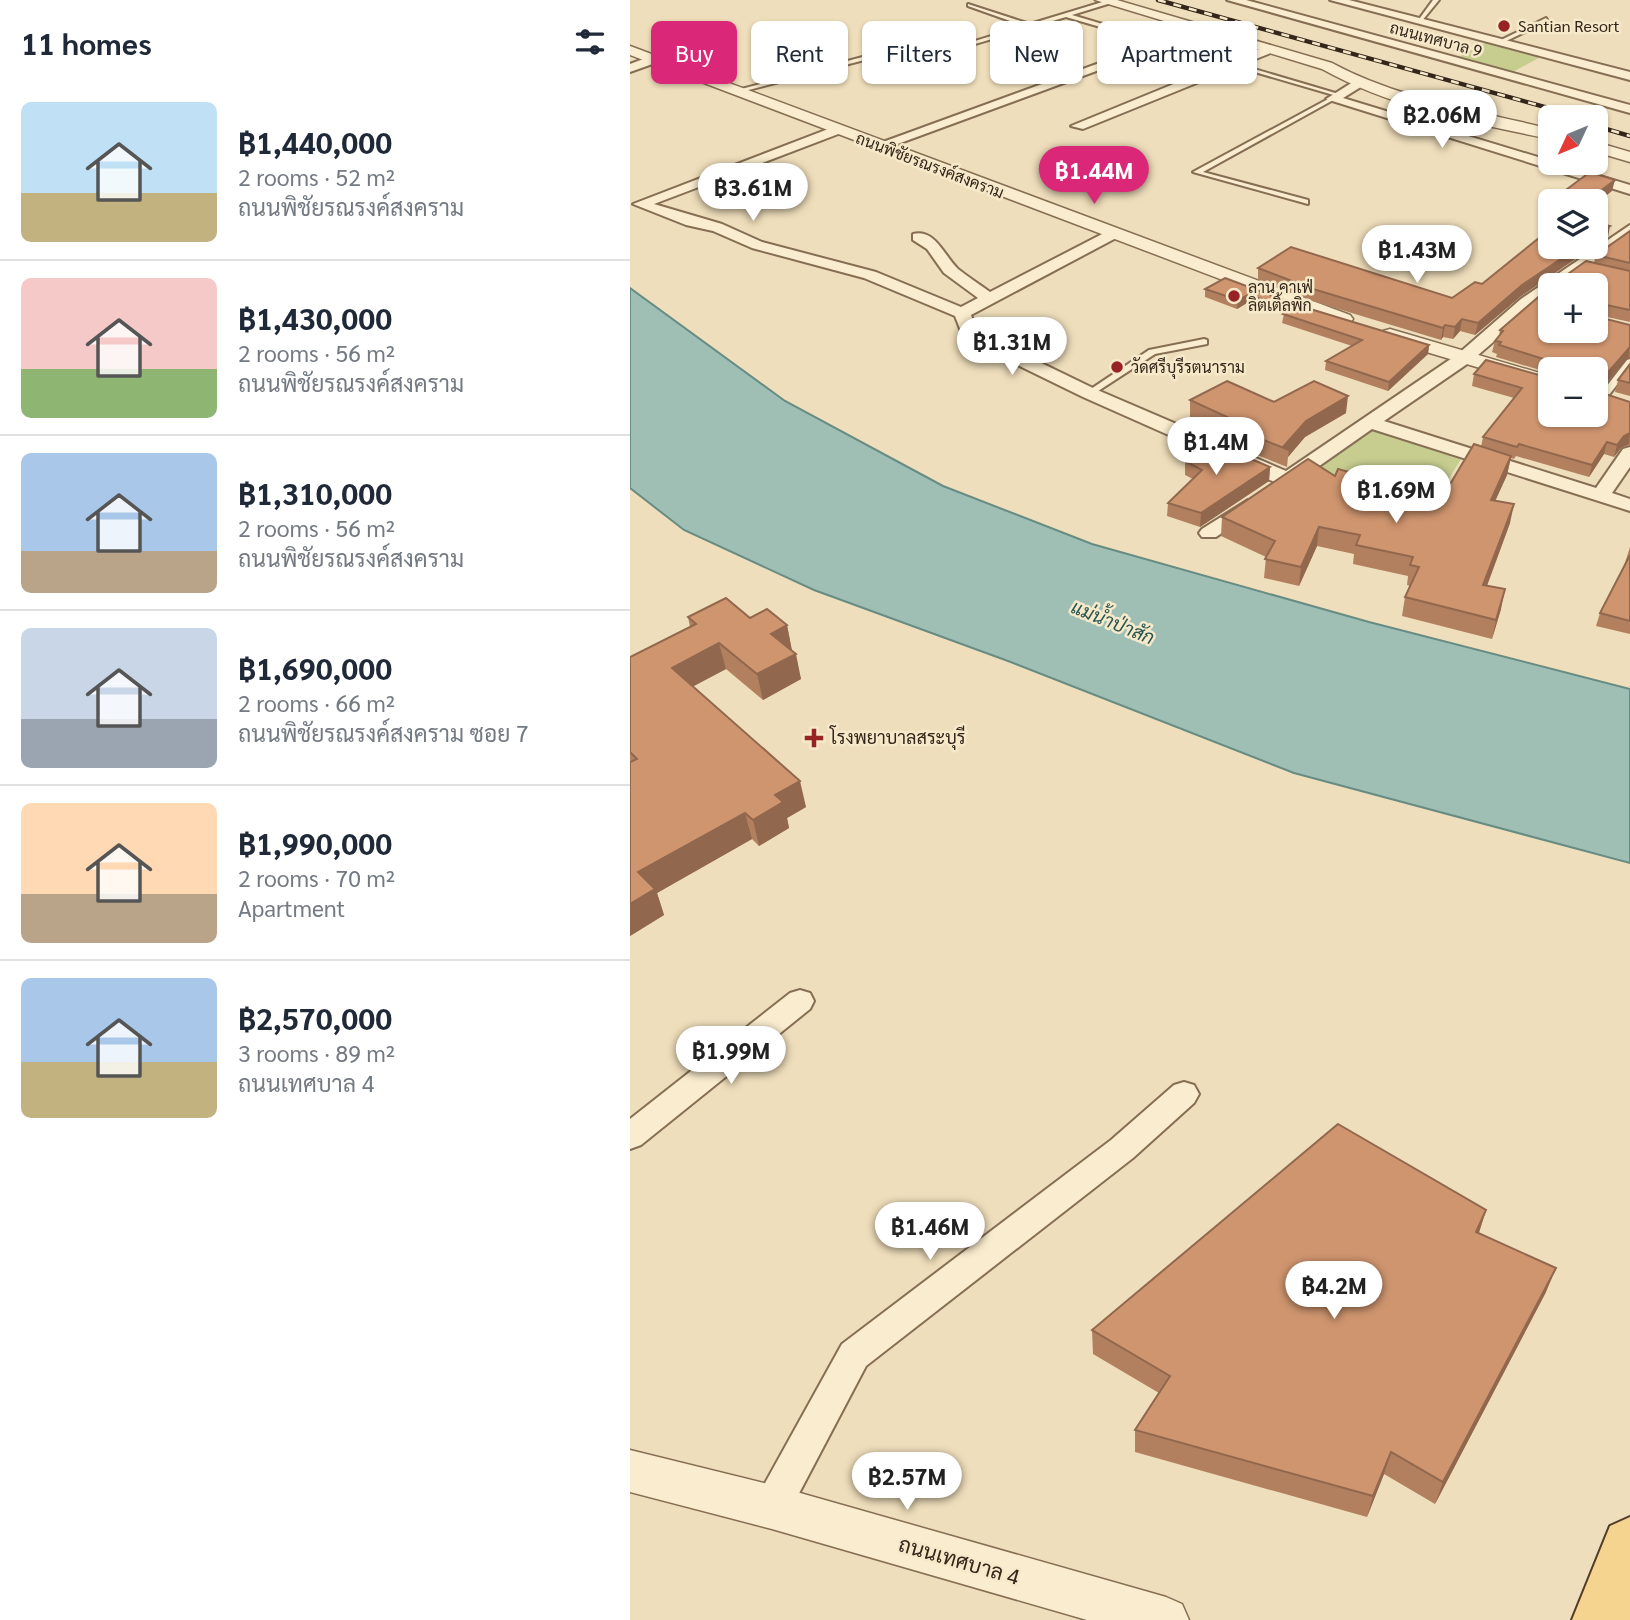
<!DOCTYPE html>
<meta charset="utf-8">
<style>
:root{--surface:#fff;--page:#f6f6f7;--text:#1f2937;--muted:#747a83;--line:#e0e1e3;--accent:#db2777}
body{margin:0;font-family:Georgia,Sarabun,serif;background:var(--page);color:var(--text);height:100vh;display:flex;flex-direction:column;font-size:26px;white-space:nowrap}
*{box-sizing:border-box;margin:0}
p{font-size:23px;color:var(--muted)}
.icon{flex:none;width:38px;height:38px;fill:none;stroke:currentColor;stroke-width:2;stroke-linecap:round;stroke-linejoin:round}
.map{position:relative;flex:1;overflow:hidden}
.side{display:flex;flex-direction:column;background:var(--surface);width:630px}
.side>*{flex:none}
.banner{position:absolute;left:21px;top:21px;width:665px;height:63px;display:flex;gap:14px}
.needle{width:46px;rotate:226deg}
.buttons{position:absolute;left:908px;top:105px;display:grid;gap:14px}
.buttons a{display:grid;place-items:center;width:70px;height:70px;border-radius:10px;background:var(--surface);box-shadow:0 2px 5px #0004;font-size:35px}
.price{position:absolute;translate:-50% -60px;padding:0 16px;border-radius:24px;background:#fff;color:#222;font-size:23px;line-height:46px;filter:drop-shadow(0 2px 4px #0008)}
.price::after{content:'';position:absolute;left:50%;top:42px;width:21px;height:16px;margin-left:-10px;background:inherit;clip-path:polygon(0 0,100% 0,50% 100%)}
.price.current{background:var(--accent);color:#fff}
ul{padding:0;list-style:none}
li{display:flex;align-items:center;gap:21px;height:175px;padding:0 21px}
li+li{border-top:2px solid var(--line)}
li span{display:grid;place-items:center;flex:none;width:196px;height:140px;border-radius:10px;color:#555}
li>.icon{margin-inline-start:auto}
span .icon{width:84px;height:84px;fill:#fffc;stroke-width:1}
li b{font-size:30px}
h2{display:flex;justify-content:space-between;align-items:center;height:84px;padding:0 21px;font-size:30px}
.pill{padding:0 24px;border-radius:10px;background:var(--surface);box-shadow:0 2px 5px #0004;font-size:24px;line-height:63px}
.pill.current{background:var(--accent);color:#fff}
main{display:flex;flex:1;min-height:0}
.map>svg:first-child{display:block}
.green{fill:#c6cd8f}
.water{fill:#9fbfb5;stroke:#678c83;stroke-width:2}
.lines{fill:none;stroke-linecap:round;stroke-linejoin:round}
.service-casing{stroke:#866e54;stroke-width:4}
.minor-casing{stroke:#866e54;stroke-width:4}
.tertiary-casing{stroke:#866e54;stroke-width:3}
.primary-casing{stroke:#533c29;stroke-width:4}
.service{fill:#faecce;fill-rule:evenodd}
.minor{fill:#faecce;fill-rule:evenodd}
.tertiary{fill:#faecce;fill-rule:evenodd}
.primary{fill:#f5d48f;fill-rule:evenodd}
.rail-casing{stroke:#34261a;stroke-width:4.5}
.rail{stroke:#f6e9ca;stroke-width:2.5;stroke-dasharray:8;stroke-linecap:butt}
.wall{fill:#b2805f}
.shaded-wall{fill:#91684e}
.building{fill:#cf956f;stroke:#91684e;stroke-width:2}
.poi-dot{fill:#972325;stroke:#f6e9ca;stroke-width:2.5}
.labels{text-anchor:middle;stroke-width:5;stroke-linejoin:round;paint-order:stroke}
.far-poi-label{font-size:16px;fill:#34261a;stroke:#f6e9ca;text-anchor:start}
.far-street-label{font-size:16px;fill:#34261a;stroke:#f6e9ca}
.poi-label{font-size:18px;fill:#34261a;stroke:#f6e9ca;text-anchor:start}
.water-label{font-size:19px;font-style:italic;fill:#285551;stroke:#f6e9ca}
.near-street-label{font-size:21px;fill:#34261a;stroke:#f6e9ca}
</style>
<main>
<section class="side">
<h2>11 homes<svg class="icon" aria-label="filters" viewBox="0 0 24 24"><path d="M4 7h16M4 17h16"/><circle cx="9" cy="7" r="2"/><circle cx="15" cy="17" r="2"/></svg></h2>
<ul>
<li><span style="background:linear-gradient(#bfe0f5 65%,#c2b280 0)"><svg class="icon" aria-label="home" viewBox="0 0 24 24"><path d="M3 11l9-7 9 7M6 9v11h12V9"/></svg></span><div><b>฿1,440,000</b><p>2 rooms · 52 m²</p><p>ถนนพิชัยรณรงค์สงคราม</p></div></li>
<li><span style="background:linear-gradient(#f6c9c9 65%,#8fb573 0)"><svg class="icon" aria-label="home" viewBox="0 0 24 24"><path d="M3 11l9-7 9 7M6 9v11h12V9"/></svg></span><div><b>฿1,430,000</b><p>2 rooms · 56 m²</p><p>ถนนพิชัยรณรงค์สงคราม</p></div></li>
<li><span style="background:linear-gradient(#a9c7e8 70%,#b9a48a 0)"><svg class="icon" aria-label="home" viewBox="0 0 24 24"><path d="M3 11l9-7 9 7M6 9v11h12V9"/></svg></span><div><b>฿1,310,000</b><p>2 rooms · 56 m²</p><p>ถนนพิชัยรณรงค์สงคราม</p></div></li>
<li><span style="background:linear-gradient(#c9d6e8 65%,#9aa5b1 0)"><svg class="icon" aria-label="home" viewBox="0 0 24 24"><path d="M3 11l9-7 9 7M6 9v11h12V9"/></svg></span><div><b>฿1,690,000</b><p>2 rooms · 66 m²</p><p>ถนนพิชัยรณรงค์สงคราม ซอย 7</p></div></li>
<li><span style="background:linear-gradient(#ffd9b3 65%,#b9a48a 0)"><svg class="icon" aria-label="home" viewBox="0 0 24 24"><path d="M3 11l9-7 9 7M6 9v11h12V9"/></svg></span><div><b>฿1,990,000</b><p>2 rooms · 70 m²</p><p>Apartment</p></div></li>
<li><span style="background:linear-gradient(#a9c7e8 60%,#c2b280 0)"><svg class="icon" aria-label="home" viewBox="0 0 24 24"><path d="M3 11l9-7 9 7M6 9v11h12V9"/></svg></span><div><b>฿2,570,000</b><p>3 rooms · 89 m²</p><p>ถนนเทศบาล 4</p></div></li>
</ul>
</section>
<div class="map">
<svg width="1000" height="1620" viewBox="0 0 1000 1620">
<rect width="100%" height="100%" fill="#efdebb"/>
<g class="green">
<path d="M859,41L914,55L881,73L825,59Z"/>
<path d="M743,428L831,459L799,511L679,472Z"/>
</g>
<path class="water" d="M0,288L155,401L313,486L462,544L739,622L1000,689V863L664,773L378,661L184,590L54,530L0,488Z"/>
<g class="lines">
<g class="service-casing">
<g id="service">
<path d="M479,0L481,3L442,15L712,95L707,96L436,17L288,61L283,60L394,26L338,6V4L400,24Z"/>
<path d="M803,0H809L791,22H787Z"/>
<path d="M916,18L918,21L872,43L867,42Z"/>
<path d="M244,54L246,57L107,93L104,91Z"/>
<path d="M700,98L705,99L573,172L678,200V204L563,172Z"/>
<path d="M574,339L577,340V344L525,354L462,395L455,393L519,350Z"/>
<path d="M1000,359V368L975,400H969V396L997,360Z"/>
</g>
</g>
<g class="minor-casing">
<g id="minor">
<path d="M597,0H616L1000,105V113Z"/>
<path d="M700,0H719L1000,72V80Z"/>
<path d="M568,27L578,30L254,149L242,146Z"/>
<path d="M639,45L645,49L643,52L453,129L441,126Z"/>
<path d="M24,55L30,59L28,62L0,72V64Z"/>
<path d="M723,82L734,85L713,98L1000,185V194L696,99Z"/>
<path d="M206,126L213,130L211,133L24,204L92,224L132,242L246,272L331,307L348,298L314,273L297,249L283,240V234C305,228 315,257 328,269C338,277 349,284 360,292L478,231H488V237L341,315L347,332L465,389L656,471L828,354L891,299L1000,225V237L931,285H920V293L840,362L754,421L966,488L993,449L1000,447V467L982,493L1000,499V511L742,429L665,483L649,484L453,397L334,339L325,316L234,278L122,248L83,231L56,225L3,204Z"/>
<path d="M618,500L625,502L628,506L625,510L586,537H572L569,533L572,529Z"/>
<path d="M170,990L180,993L184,1001L180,1009L11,1145L0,1149V1119L160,993Z"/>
<path d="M554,1082L564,1085L569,1094L564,1103L503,1158L236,1366L155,1520L142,1525L129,1520L124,1507L129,1494L212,1344L481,1140L544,1085Z"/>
</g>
</g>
<g class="tertiary-casing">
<g id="tertiary">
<path d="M465,0H487L702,63C771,100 846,110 920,129V139C843,123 762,108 692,69Z"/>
<path d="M0,46L720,315L723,319L720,323H706L0,55Z"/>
<path d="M966,142L1000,152V162L966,152Z"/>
<path d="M760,329L920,376V389L753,339L750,335L753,331Z"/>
<path d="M0,1450L142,1485L536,1597L552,1604L559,1620H457L142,1529L0,1492Z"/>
</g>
</g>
<g class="primary-casing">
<path id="primary" d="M1000,1517V1620H942L980,1526Z"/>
</g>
<use href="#service" class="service"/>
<use href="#minor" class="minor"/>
<use href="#tertiary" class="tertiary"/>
<use href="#primary" class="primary"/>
<g class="rail-casing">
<g id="rail">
<path d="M528,0L951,117"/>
<path d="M966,126L1000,136"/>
</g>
</g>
<use href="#rail" class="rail"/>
</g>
<g class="wall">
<path d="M920,202V223L909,220L911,208Z"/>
<path d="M1000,231V322L968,315V317L1000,325V357H999L971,389L966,388V391L1000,402V445L991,448L984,457L974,454L959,477L886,456L884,459L881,458L877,475L865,501L880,523L857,586L871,609L862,639L772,616L775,597L780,586L777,585L778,576L723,564L724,554L687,546L669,586L634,578L636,557L591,536L592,517L705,476L809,497L816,491L851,447L853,437L884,398L842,386L844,374L920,378V415L966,369H920V373L866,357L867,354L862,352L865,341L869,336L870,330L923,284L925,276H935L964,263L966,255Z"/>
<path d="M628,268L822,298L890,297L845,335L830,331L823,339L813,337L811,340L682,301L628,280Z"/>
<path d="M595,278L667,305L799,345L798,354L758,391L695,370L696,361L722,346L652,323L654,314L617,303L607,309L575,297V289Z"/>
<path d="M1000,364V396L985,392L988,380Z"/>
<path d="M560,400L644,402L716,413L675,437L658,457L657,467L600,444V435L560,417Z"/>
<path d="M569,448L640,467L639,481L570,527L537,516L538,503L563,479L555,475V461L569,454Z"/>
<path d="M1000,547V634L966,626L970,613L994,566Z"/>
<path d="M58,617L120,618L157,625L162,651L171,679L133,700L96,669L63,686L176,807L157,818L159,828L129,846L122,839L27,893L34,915L0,936V657L60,627Z"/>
<path d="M856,1210L849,1233L916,1292L805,1504L754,1474L737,1517L505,1452V1430L529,1393L463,1354L462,1330Z"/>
</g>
<g class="shaded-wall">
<path d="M985,180L982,191L966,204V201H957Z"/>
<path d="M980,226L978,237L966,245V235Z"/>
<path d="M949,247H963L890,297L845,335L848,323L892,285Z"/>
<path d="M618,295L617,303L607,309L608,300Z"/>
<path d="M832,319L830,331L823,339L825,327Z"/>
<path d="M815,325L813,337L811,340L813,328Z"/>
<path d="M799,345L798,354L758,391L759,382Z"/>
<path d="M1000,347L999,357L971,389L974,377Z"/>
<path d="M718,396L716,413L675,437L658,457L659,450L653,447L676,421Z"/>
<path d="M1000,433L999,444L991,448L984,457L987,445L994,436Z"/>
<path d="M977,442L974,454L959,477L962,465Z"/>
<path d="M881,456L877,475L857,519L861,500Z"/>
<path d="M640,467L639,481L570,527L571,513Z"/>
<path d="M884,504L880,523L850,604L853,585Z"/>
<path d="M689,527L687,546L669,586L671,567Z"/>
<path d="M875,589L871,609L862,639L866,620Z"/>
<path d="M157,625L162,651L141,634Z"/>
<path d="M89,643L96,669L49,694L42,668Z"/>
<path d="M166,654L171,679L133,700L127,674Z"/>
<path d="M170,781L176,807L157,818L159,828L129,846L123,820L145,795Z"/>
<path d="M115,813L122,839L27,893L34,915L0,936V904L8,872Z"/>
<path d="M856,1210L848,1235L846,1232Z"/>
<path d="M926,1268L916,1292L805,1504L813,1482Z"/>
<path d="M761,1452L754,1474L737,1517L743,1496Z"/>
</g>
<g class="building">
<path d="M960,172L985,180L957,201H921Z"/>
<path d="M920,202V211L911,208Z"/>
<path d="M966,222L980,226L966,235Z"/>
<path d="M920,229V247H949L892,285L848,323L832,319L825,327L815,325L813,328L683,289L628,268L661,247L822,298L845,282L852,284Z"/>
<path d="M1000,231V263L966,255Z"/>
<path d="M956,261L1000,271V310L967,303L968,317L1000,325V347L974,377L967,376L966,391L1000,402V433L994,436L987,445L977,442L962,465L889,444L887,447L853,437L892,388L844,374L856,360L920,378V415H966V369H924L923,362L869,345L871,342L865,341L873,331L870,330L920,287V331H966V285H922L924,284L925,276H935Z"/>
<path d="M595,278L667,305L799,345L759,382L696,361L732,340L653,314L661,307L618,295L608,300L575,289Z"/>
<path d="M1000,364V383L988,380Z"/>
<path d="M597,381L644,402L684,381L718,396L676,421L653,447L659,450L601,427L610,423L560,400Z"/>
<path d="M581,442L640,467L571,513L538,503L572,470L555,461L575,451L569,448Z"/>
<path d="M844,444L881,456L861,500L884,504L853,585L875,589L866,620L775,597L789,567L780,565L783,557L726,545L730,535L689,527L671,567L635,559L645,541L592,517L678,459L705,476L708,469L809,497L812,490L816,491Z"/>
<path d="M1000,555V621L970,613Z"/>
<path d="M96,598L120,618L137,609L157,625L141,634L166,654L127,674L89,643L42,668L170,781L145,795L153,802L123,820L115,813L8,872L25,889L0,904V762L7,759L0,752V657L66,624L58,617Z"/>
<path d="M708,1124L856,1210L846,1232L926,1268L813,1482L761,1452L743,1496L505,1430L540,1376L462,1330Z"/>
</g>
<g class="poi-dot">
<circle cx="874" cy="26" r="7"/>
<circle cx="604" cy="296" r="7"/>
<circle cx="487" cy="367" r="7"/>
<path d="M180.5 727.5h7v7h7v7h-7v7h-7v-7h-7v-7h7z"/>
</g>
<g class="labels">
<g class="far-poi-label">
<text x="888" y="32">Santian Resort</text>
<text x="618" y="293">ลาน คาเฟ่<tspan x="618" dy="18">ลิตเติ้ลพิก</tspan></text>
<text x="501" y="373">วัดศรีบุรีรตนาราม</text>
</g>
<g class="far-street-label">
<text transform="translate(806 39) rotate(15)" y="6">ถนนเทศบาล 9</text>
<text transform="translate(300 165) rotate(21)" y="6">ถนนพิชัยรณรงค์สงคราม</text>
</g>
<g class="poi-label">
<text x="200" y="744">โรงพยาบาลสระบุรี</text>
</g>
<g class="water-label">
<text transform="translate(483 622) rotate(22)" y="7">แม่น้ำป่าสัก</text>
</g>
<g class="near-street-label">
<text transform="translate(329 1561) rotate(16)" y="7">ถนนเทศบาล 4</text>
</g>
</g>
</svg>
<div class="buttons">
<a><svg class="needle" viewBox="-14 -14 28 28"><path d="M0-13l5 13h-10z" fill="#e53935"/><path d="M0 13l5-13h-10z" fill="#747a83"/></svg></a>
<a><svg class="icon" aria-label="layers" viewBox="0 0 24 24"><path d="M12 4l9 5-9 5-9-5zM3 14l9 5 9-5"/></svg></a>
<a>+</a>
<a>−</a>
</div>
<b class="price" style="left:812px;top:150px">฿2.06M</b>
<b class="price current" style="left:464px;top:206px">฿1.44M</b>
<b class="price" style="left:123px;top:223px">฿3.61M</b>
<b class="price" style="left:787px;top:285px">฿1.43M</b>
<b class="price" style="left:382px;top:377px">฿1.31M</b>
<b class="price" style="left:586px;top:477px">฿1.4M</b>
<b class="price" style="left:766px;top:525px">฿1.69M</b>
<b class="price" style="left:101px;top:1086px">฿1.99M</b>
<b class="price" style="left:300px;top:1262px">฿1.46M</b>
<b class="price" style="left:704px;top:1321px">฿4.2M</b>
<b class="price" style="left:277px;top:1512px">฿2.57M</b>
<div class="banner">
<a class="pill current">Buy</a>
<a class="pill">Rent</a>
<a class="pill">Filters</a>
<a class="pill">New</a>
<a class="pill">Apartment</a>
</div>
</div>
</main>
